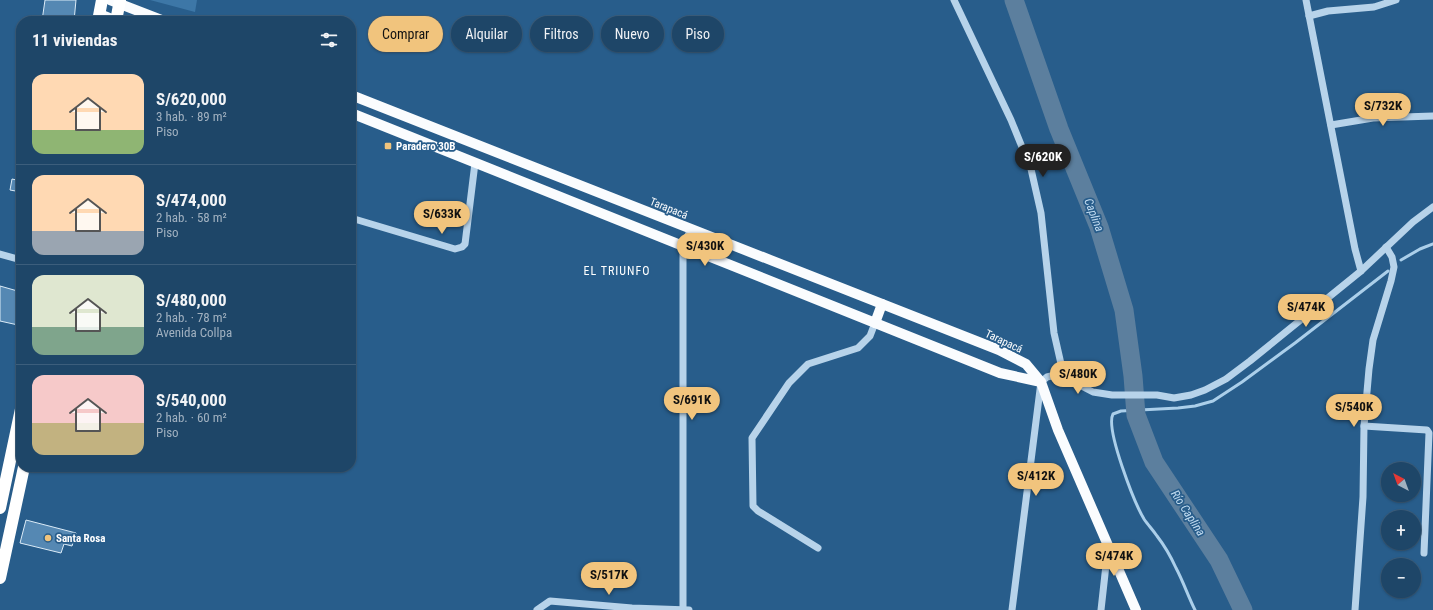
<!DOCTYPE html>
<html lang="es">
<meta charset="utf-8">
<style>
:root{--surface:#1e4668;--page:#264d6e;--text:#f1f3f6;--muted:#a1b1c0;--line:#3c5e7c;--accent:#f1c47d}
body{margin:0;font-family:"Roboto Condensed",sans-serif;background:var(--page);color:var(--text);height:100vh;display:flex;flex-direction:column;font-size:15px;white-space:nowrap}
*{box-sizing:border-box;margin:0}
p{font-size:13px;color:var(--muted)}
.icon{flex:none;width:22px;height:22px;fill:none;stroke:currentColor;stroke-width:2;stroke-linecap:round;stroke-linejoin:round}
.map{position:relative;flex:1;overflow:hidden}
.panel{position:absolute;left:16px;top:16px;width:340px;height:456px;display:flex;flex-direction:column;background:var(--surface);border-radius:16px;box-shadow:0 1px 3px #0004,0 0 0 1px var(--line)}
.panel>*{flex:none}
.top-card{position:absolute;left:368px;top:16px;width:380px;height:36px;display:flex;gap:8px}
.needle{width:26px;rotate:319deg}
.buttons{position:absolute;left:1381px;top:462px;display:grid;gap:8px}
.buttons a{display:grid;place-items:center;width:40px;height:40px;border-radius:50%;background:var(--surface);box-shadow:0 1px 3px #0004,0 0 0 1px var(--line);font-size:20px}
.price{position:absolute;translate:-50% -34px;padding:0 9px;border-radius:14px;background:var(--accent);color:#111;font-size:13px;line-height:26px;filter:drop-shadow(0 1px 2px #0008)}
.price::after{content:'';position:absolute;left:50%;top:24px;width:12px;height:9px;margin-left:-6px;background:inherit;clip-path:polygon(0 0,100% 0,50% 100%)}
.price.current{background:#222;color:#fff}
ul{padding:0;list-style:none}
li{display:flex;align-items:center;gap:12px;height:100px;padding:0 16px}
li+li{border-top:1px solid var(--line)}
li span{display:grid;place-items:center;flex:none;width:112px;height:80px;border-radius:12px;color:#555}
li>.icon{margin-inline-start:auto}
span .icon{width:48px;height:48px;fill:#fffc;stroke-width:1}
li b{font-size:17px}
h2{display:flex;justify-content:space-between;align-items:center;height:48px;padding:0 16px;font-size:17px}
.pill{padding:0 14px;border-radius:18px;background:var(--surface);box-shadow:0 1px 3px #0004,0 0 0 1px var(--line);font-size:14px;line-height:36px}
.pill.current{background:var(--accent);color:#111}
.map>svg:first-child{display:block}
.green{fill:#3d77a7}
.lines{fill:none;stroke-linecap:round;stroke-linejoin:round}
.stream{stroke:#abcfea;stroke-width:3}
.river{stroke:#5c7f9e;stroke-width:19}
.building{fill:#5588b3;stroke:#dbebf7}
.minor{stroke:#b7d3ea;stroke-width:7}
.major{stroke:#fafcfe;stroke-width:10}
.highway{stroke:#fff;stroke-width:12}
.poi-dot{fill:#f1c47d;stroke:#285d8b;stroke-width:1.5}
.labels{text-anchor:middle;stroke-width:3.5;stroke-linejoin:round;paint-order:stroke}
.poi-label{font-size:11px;font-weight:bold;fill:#fff;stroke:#285d8b;text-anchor:start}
.street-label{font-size:11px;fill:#fff;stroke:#285d8b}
.water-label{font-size:12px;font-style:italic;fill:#c2dcf1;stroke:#285d8b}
.neighbourhood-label{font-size:12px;letter-spacing:1px;fill:#fff;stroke:#285d8b}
</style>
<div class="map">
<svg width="1433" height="610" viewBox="0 0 1433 610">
<rect width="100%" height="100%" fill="#285d8b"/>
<path class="green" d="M150,0H197L195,12Z"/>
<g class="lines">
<g class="stream">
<path d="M1401,260L1420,249L1433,244"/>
<path d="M1195,610C1188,596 1183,581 1176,568C1171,557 1164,545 1157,536C1153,530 1148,525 1144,519C1135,504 1105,429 1113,414L1121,411L1178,408L1195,406L1213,401L1242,382L1295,343L1388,271"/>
</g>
<path class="river" d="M1014,0L1059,129L1099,227L1124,310L1133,376L1136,415L1154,462L1219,560L1243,610"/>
</g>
<g class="building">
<path d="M45,0H76L74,21H42Z"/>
<path d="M12,179L21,181V192L10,190Z"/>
<path d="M0,286L21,292V314L18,325L0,321Z"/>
<path d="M26,520L76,533L72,546L64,544L61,553L20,543Z"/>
</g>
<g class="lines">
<g class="minor">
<path d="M954,0L1011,120L1031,169L1041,213L1054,333L1064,377"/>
<path d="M1306,0L1355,249L1361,271"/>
<path d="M1309,16L1328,11L1374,7L1396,0"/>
<path d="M1331,125L1373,118L1433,116"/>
<path d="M351,218L455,249L462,247L465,244L475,163"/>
<path d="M0,254L21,260"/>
<path d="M1364,426L1427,430L1429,433L1424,553"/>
<path d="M818,548L758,511L753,506L752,438L789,383L808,364L858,348L870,336L875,323"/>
<path d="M537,610L550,601L632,608L689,610"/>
<path d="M683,610V246L691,229"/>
<path d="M1012,610L1041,382L1047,377L1055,375L1064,377L1093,392L1112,395H1157L1174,398L1191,395L1205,390L1226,379L1250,361L1361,271L1413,222L1433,207"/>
<path d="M1101,610L1108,547"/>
<path d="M1355,610L1363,497L1364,426L1369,369L1373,340L1391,281L1394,267L1392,257L1386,247"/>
</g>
<g class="major">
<path d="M110,0L164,21"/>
<path d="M100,14L117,21"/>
<path d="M351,95L999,350L1026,364L1041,382L1058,430L1136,610"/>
<path d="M351,113L1000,373L1041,382"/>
<path d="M875,323L882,304"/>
</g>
<g class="highway">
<path d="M98,21L102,0"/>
<path d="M116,21L120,0"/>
<path d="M0,508L21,409"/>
<path d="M0,578L24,467"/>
</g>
</g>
<g class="poi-dot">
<rect x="384" y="142" width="8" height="8" rx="2"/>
<circle cx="48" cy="538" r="4"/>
</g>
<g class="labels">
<g class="poi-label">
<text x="396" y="150">Paradero 30B</text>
<text x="56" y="542">Santa Rosa</text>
</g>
<g class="street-label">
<text transform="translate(669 208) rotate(22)" y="4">Tarapacá</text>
<text transform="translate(1004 341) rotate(25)" y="4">Tarapacá</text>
</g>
<g class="water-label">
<text transform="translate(1094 215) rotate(69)" y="4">Caplina</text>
<text transform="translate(1188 513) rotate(57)" y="4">Río Caplina</text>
</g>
<g class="neighbourhood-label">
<text x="617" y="275">EL TRIUNFO</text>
</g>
</g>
</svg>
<div class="buttons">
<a><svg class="needle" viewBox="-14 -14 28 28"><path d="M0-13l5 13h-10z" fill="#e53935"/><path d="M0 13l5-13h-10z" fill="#a1b1c0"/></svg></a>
<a>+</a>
<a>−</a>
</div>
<b class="price" style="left:1383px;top:127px">S/732K</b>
<b class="price current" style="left:1043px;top:178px">S/620K</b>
<b class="price" style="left:442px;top:235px">S/633K</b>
<b class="price" style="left:705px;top:267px">S/430K</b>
<b class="price" style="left:1306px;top:328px">S/474K</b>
<b class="price" style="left:1078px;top:395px">S/480K</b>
<b class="price" style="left:692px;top:421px">S/691K</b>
<b class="price" style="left:1354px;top:428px">S/540K</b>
<b class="price" style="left:1036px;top:497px">S/412K</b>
<b class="price" style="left:1114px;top:577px">S/474K</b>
<b class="price" style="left:609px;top:596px">S/517K</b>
<div class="top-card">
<a class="pill current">Comprar</a>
<a class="pill">Alquilar</a>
<a class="pill">Filtros</a>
<a class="pill">Nuevo</a>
<a class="pill">Piso</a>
</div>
<section class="panel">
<h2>11 viviendas<svg class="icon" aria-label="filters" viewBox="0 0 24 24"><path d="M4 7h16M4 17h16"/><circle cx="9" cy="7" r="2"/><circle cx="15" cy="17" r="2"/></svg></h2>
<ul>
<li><span style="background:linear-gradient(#ffd9b3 70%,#8fb573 0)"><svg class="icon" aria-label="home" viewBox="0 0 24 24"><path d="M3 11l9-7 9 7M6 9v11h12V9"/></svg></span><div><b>S/620,000</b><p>3 hab. · 89 m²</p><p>Piso</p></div></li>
<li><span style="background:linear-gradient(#ffd9b3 70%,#9aa5b1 0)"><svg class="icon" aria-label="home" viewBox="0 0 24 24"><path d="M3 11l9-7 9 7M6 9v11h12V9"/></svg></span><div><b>S/474,000</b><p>2 hab. · 58 m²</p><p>Piso</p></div></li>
<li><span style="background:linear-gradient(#dfe7d0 65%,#7fa58c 0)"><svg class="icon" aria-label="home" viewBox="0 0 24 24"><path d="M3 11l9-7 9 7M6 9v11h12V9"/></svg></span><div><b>S/480,000</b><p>2 hab. · 78 m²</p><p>Avenida Collpa</p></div></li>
<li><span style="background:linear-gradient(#f6c9c9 60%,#c2b280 0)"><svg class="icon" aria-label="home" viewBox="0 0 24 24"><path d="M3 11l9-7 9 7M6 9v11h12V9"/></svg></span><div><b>S/540,000</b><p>2 hab. · 60 m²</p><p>Piso</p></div></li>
</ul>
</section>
</div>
